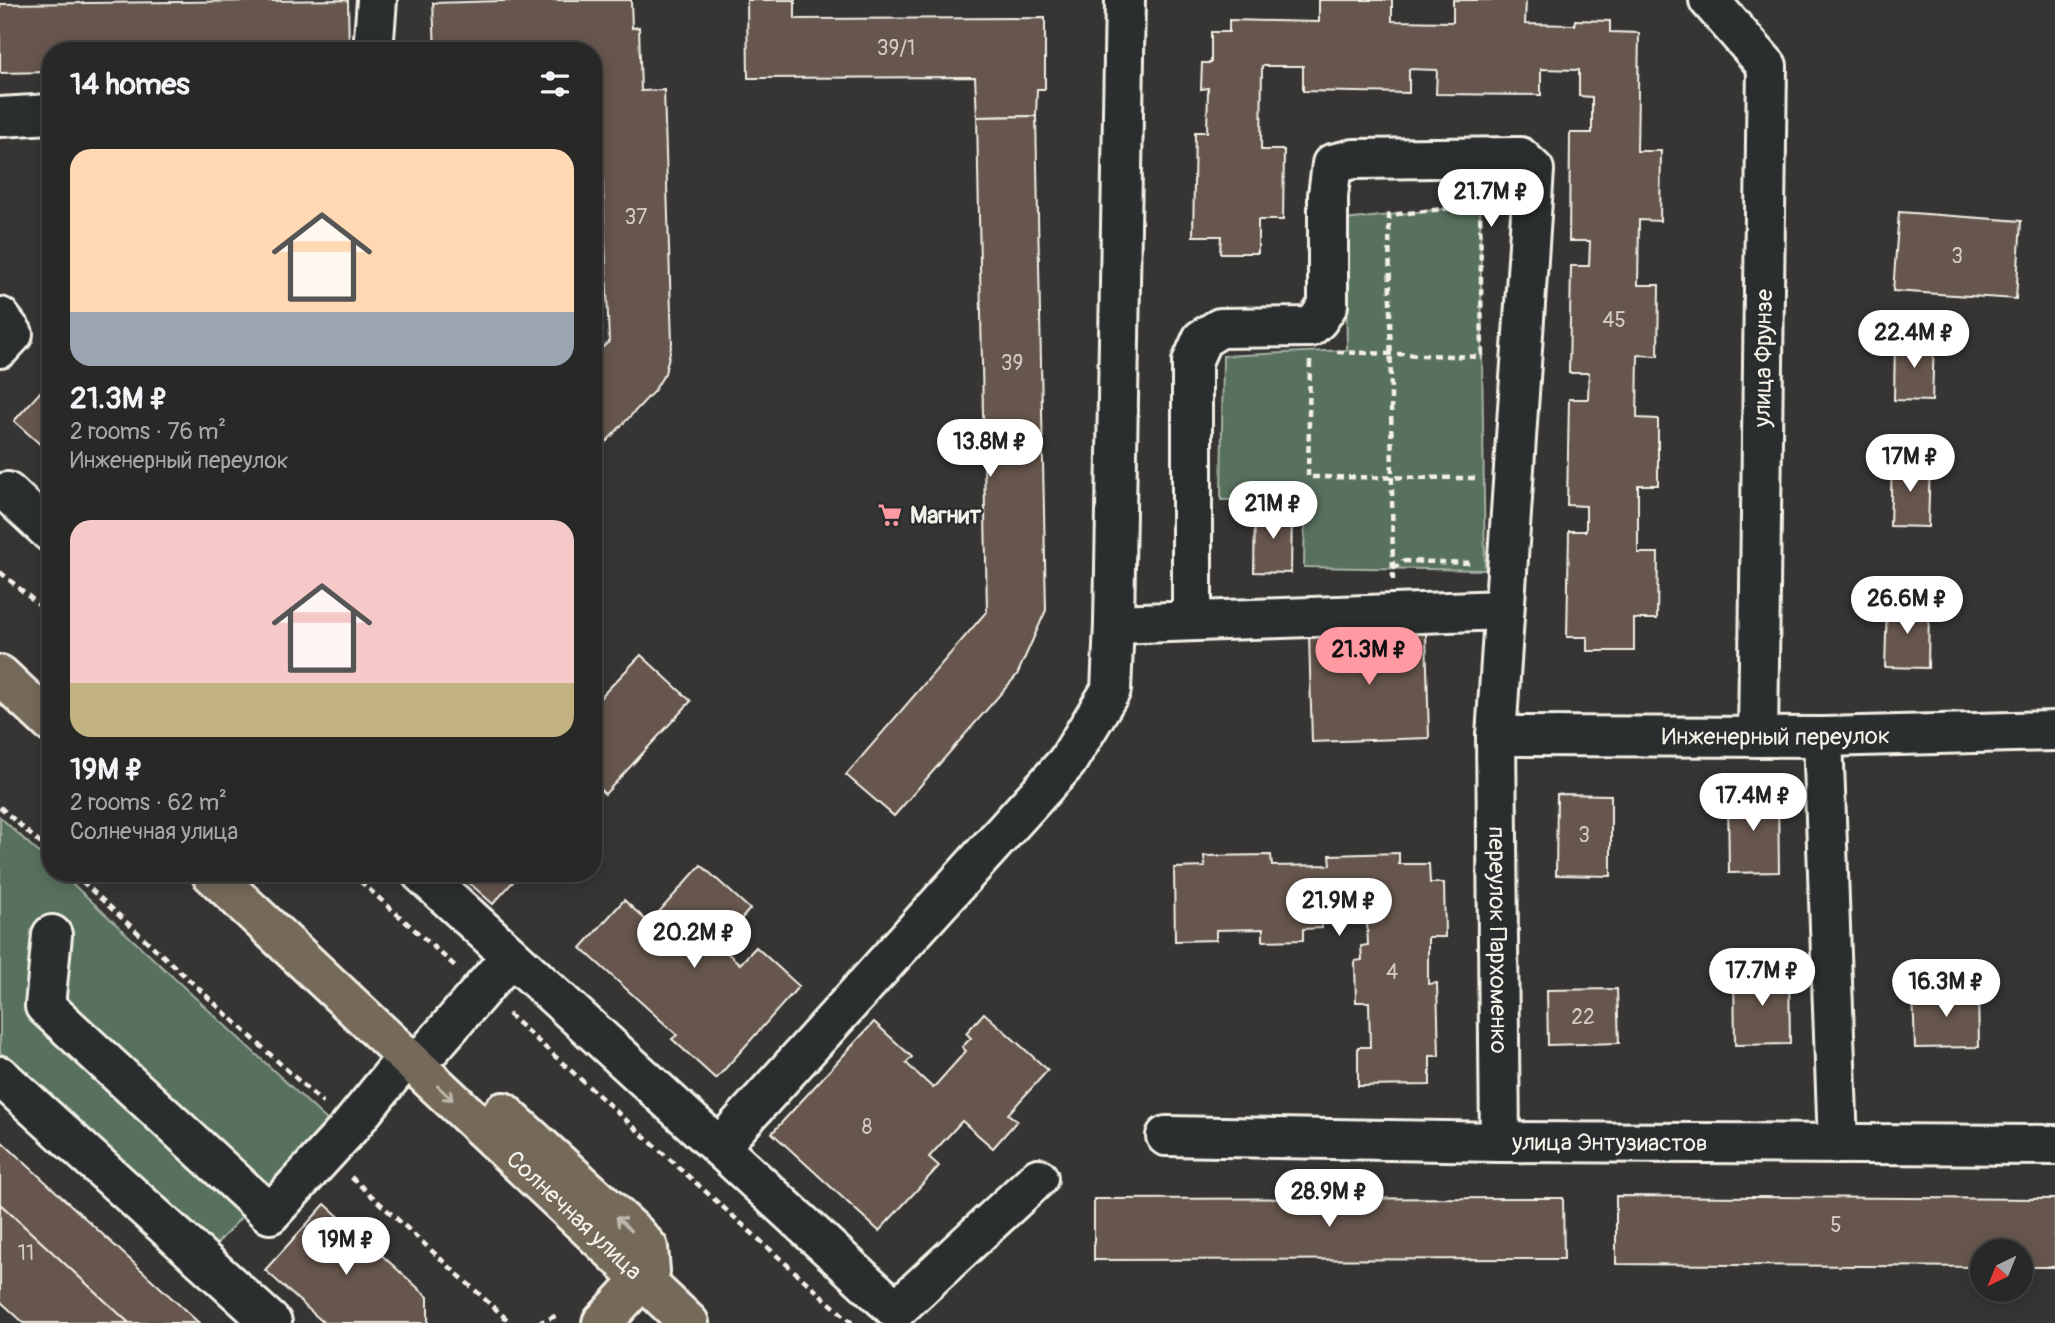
<!DOCTYPE html>
<meta charset="utf-8">
<style>
:root{--surface:#282827;--page:#30302f;--text:#f1f3f6;--muted:#a5a6a7;--line:#444;--accent:#ff9aa2}
body{margin:0;font-family:Pangolin,sans-serif;background:var(--page);color:var(--text);height:100vh;display:flex;flex-direction:column;font-size:26px;white-space:nowrap}
*{box-sizing:border-box;margin:0}
p{font-size:23px;color:var(--muted)}
.icon{flex:none;width:38px;height:38px;fill:none;stroke:currentColor;stroke-width:2;stroke-linecap:round;stroke-linejoin:round}
.map{position:relative;flex:1;overflow:hidden}
.panel{position:absolute;left:42px;top:42px;width:560px;height:840px;display:flex;flex-direction:column;background:var(--surface);border-radius:28px;box-shadow:0 4px 18px #0003,0 0 0 2px var(--line)}
.panel>*{flex:none}
.needle{width:46px;rotate:223deg}
.controls{position:absolute;left:1970px;top:1239px;display:grid;gap:14px}
.controls a{display:grid;place-items:center;width:63px;height:63px;border-radius:50%;background:var(--surface);box-shadow:0 4px 18px #0003,0 0 0 2px var(--line);font-size:35px}
.price{position:absolute;translate:-50% -60px;padding:0 16px;border-radius:24px;background:#fff;color:#222;font-size:23px;line-height:46px;filter:drop-shadow(0 2px 4px #0008)}
.price::after{content:'';position:absolute;left:50%;top:42px;width:21px;height:16px;margin-left:-10px;background:inherit;clip-path:polygon(0 0,100% 0,50% 100%)}
.price.current{background:var(--accent);color:#111}
ul{padding:0;list-style:none}
li{display:grid;align-content:center;gap:14px;height:371px;padding:0 28px}
li span{display:grid;place-items:center;height:217px;border-radius:21px;color:#555}
li>.icon{margin-inline-start:auto}
span .icon{width:126px;height:126px;fill:#fffc;stroke-width:1}
li b{font-size:30px}
h2{display:flex;justify-content:space-between;align-items:center;height:84px;padding:0 28px;font-size:30px}
.map>svg:first-child{display:block}
.green{fill:#59715f;stroke:#a6b1a4;stroke-width:2}
.building{fill:#66574e;stroke:#f4f1e8;stroke-width:2}
.lines{fill:none;stroke-linecap:round;stroke-linejoin:round}
.minor-casing{stroke:#f4f1e8;stroke-width:44}
.major-casing{stroke:#f4f1e8;stroke-width:44}
.path{stroke:#f4f1e8;stroke-width:4.5;stroke-dasharray:7 5;stroke-linecap:butt}
.minor{stroke:#2a2d2e;stroke-width:38}
.major{stroke:#746a5a;stroke-width:38}
.oneway{stroke:#c1bbaf}
.labels{text-anchor:middle;stroke-width:5;stroke-linejoin:round;paint-order:stroke}
.number-label{font-size:21px;fill:#d0cac2}
.street-label{font-size:24px;fill:#f4f1e8;stroke:#2a2d2e}
.poi-label{font-size:24px;font-weight:bold;fill:#f4f1e8;stroke:#2a2d2e;text-anchor:start}
</style>
<div class="map">
<svg width="2055" height="1323" viewBox="0 0 2055 1323">
<rect width="100%" height="100%" fill="#363534"/>
<filter id="ink" filterUnits="userSpaceOnUse"><feTurbulence type="fractalNoise" baseFrequency=".0143" numOctaves="2"/><feDisplacementMap in="SourceGraphic" scale="14" xChannelSelector="R" yChannelSelector="G"/><feConvolveMatrix kernelMatrix="1 2 1 2 8 2 1 2 1" color-interpolation-filters="sRGB"/></filter>
<g filter="url(#ink)">
<g class="green">
<path d="M1480,205L1485,570L1304,567L1305,498L1221,500L1223,356L1347,350L1345,220Z"/>
<path d="M0,817L51,864V873H61L329,1122L213,1248L0,1052Z"/>
</g>
<g class="building">
<path d="M348,0L349,51H51V72L0,73V4Z"/>
<path d="M533,0H631L632,28L639,27L641,91L664,90L672,343L665,373L654,391L593,456V355L609,342L599,90L598,71H593V51H435L433,3Z"/>
<path d="M747,0H795V19L1045,18V89H1037L1036,116L977,117L975,77L748,78Z"/>
<path d="M1319,0H1392V21L1453,22V0H1526L1525,24L1575,25V20L1610,21V32L1639,33L1637,151H1661L1660,221L1639,220L1638,285H1659L1658,356L1638,355L1637,418L1658,419V485H1638V553H1658L1657,619H1634V651H1587V637H1567L1569,531H1586V506L1567,505L1569,399H1588L1589,373H1569L1571,266H1589L1590,241H1569L1570,133H1592V97L1579,96V70L1541,69V95L1436,94L1437,70L1409,69V93L1303,91V66H1262L1261,150H1284L1283,220H1258V253H1220L1221,236H1193L1195,132H1207L1208,88L1201,89L1202,63H1211V32H1229V20L1319,22Z"/>
<path d="M1036,116L1046,610L1017,675L894,816L846,775L987,611L977,117Z"/>
<path d="M1899,212L2021,221L2016,299L1893,291Z"/>
<path d="M1895,339L1934,340L1932,401L1894,400Z"/>
<path d="M51,380V454L14,421Z"/>
<path d="M1892,461L1930,462L1928,527L1890,526Z"/>
<path d="M1255,509L1292,510L1291,573L1254,572Z"/>
<path d="M1887,603L1929,604L1928,668L1885,667Z"/>
<path d="M1426,632L1429,738L1312,742L1309,636Z"/>
<path d="M641,655L691,701L605,794L593,783V705Z"/>
<path d="M1557,794L1611,795V876L1556,875Z"/>
<path d="M1728,794H1778L1779,872L1729,873Z"/>
<path d="M1399,853V864H1429L1430,883H1444L1445,937H1428V984L1437,983L1439,1056H1430V1085L1358,1086V1047H1370L1369,1002H1356L1355,961L1362,960L1361,946L1368,945L1367,923L1322,924V928L1303,929V940L1263,941V929L1216,930V940L1175,941L1174,868L1205,867L1204,856L1271,855L1272,866L1331,865L1330,855Z"/>
<path d="M701,865L750,909L718,945L740,964L756,947L799,986L716,1079L672,1039L677,1035L581,948L624,900L649,923Z"/>
<path d="M458,873H521L493,904Z"/>
<path d="M1789,971L1790,1044L1735,1045L1734,972Z"/>
<path d="M1617,989L1619,1043L1548,1045L1547,990Z"/>
<path d="M1978,991L1979,1047L1915,1048L1913,992Z"/>
<path d="M984,1013L1048,1070L1008,1114L1017,1121L993,1148L962,1121L929,1157L939,1166L879,1231L772,1133L874,1022L912,1057L906,1063L933,1088L966,1051L962,1047L971,1038L966,1033Z"/>
<path d="M0,1140L199,1323H129L0,1204Z"/>
<path d="M1616,1196L2055,1199V1267H2021V1251H1983V1267L1616,1264Z"/>
<path d="M1563,1198L1564,1259L1094,1260V1199Z"/>
<path d="M0,1204L129,1323H24L0,1301Z"/>
<path d="M325,1204L428,1297V1323H324L265,1270Z"/>
</g>
<g class="lines">
<g class="minor-casing">
<g id="minor">
<path d="M1709,0L1767,66L1758,737"/>
<path d="M373,51L377,0"/>
<path d="M0,117L51,114"/>
<path d="M0,317L13,334L0,348"/>
<path d="M7,492L51,533"/>
<path id="s1" d="M1192,621V362L1202,339L1220,328L1310,327L1318,320L1328,305V195L1332,164L1354,159L1520,157L1534,170L1496,736L1500,1142"/>
<path d="M1114,624L1504,610"/>
<path id="s2" d="M1496,736L1823,737L2055,731"/>
<path d="M1823,737L1838,1144"/>
<path d="M421,873L719,1147L1067,762L1111,690L1114,624L1125,0"/>
<path d="M52,935L45,1006L270,1214L349,1128L407,1057"/>
<path d="M432,1047L511,956"/>
<path d="M0,1076L272,1323"/>
<path id="s3" d="M1166,1136L1500,1142L2055,1145"/>
<path d="M719,1147L896,1310L1038,1178"/>
</g>
</g>
<g class="major-casing">
<g id="major">
<path d="M0,675L51,723"/>
<path id="s4" d="M211,873L689,1323"/>
<path d="M503,1112L635,1233L648,1248L650,1271L602,1323"/>
</g>
</g>
<g class="path">
<path d="M1337,352L1482,357"/>
<path d="M1310,361L1308,477L1477,478"/>
<path d="M1393,569L1403,561L1474,563"/>
<path d="M0,572L51,615"/>
<path d="M1393,580L1389,215L1480,205L1482,356"/>
<path d="M0,807L51,853"/>
<path d="M73,873L323,1103"/>
<path d="M351,873L455,966"/>
<path d="M508,1014L852,1323"/>
<path d="M351,1177L511,1323"/>
<path d="M538,1323L558,1315"/>
</g>
<use href="#minor" class="minor"/>
<use href="#major" class="major"/>
</g>
<defs><path id="oneway-shaft" d="M-6 0H5M1.5-3L5.5 0L1.5 3" fill="none" stroke-width="1.6" stroke-linecap="round" stroke-linejoin="round" transform="scale(1.75)"/></defs>
<g class="oneway">
<use href="#oneway-shaft" transform="translate(445 1093) rotate(43)"/>
<use href="#oneway-shaft" transform="translate(624 1224) rotate(-137)"/>
</g>
</g>
<defs>
<g id="supermarket-bare" transform="scale(1.89)"><path d="M-6-5.5h2.5l.6 2H6L4.5 2H-2.5L-4.4-4H-6ZM-1.5 3.2a1.3 1.3 0 1 0 .1 0ZM3 3.2a1.3 1.3 0 1 0 .1 0Z" fill="#ff9aa2" stroke="#2a2d2e" stroke-width="2.5" paint-order="stroke"/></g>
</defs>
<g fill-rule="evenodd">
<use href="#supermarket-bare" x="890" y="515"/>
</g>
<g class="labels">
<g class="number-label">
<text x="896" y="55">39/1</text>
<text x="636" y="224">37</text>
<text x="1957" y="263">3</text>
<text x="1614" y="327">45</text>
<text x="1012" y="370">39</text>
<text x="1584" y="842">3</text>
<text x="1392" y="979">4</text>
<text x="1583" y="1024">22</text>
<text x="867" y="1134">8</text>
<text x="1836" y="1232">5</text>
<text x="26" y="1260">11</text>
</g>
<g class="street-label">
<text transform="translate(1763 358) rotate(-89)" y="8">улица Фрунзе</text>
<text dy="8" stroke="none"><textPath href="#s2" startOffset="280">Инженерный переулок</textPath></text>
<text dy="8" stroke="none"><textPath href="#s1" startOffset="1544">переулок Пархоменко</textPath></text>
<text dy="8" stroke="none"><textPath href="#s3" startOffset="444">улица Энтузиастов</textPath></text>
<text dy="8" stroke="none"><textPath href="#s4" startOffset="499">Солнечная улица</textPath></text>
</g>
<g class="poi-label">
<text x="910" y="523">Магнит</text>
</g>
</g>
</svg>
<div class="controls">
<a><svg class="needle" viewBox="-14 -14 28 28"><path d="M0-13l5 13h-10z" fill="#e53935"/><path d="M0 13l5-13h-10z" fill="#a5a6a7"/></svg></a>
</div>
<b class="price" style="left:1491px;top:229px">21.7M ₽</b>
<b class="price" style="left:1914px;top:370px">22.4M ₽</b>
<b class="price" style="left:990px;top:479px">13.8M ₽</b>
<b class="price" style="left:1910px;top:494px">17M ₽</b>
<b class="price" style="left:1273px;top:541px">21M ₽</b>
<b class="price" style="left:1907px;top:636px">26.6M ₽</b>
<b class="price current" style="left:1369px;top:687px">21.3M ₽</b>
<b class="price" style="left:1753px;top:833px">17.4M ₽</b>
<b class="price" style="left:1339px;top:938px">21.9M ₽</b>
<b class="price" style="left:694px;top:970px">20.2M ₽</b>
<b class="price" style="left:1762px;top:1008px">17.7M ₽</b>
<b class="price" style="left:1946px;top:1019px">16.3M ₽</b>
<b class="price" style="left:1329px;top:1229px">28.9M ₽</b>
<b class="price" style="left:346px;top:1277px">19M ₽</b>
<section class="panel">
<h2>14 homes<svg class="icon" aria-label="filters" viewBox="0 0 24 24"><path d="M4 7h16M4 17h16"/><circle cx="9" cy="7" r="2"/><circle cx="15" cy="17" r="2"/></svg></h2>
<ul>
<li><span style="background:linear-gradient(#ffd9b3 75%,#9aa5b1 0)"><svg class="icon" aria-label="home" viewBox="0 0 24 24"><path d="M3 11l9-7 9 7M6 9v11h12V9"/></svg></span><div><b>21.3M ₽</b><p>2 rooms · 76 m²</p><p>Инженерный переулок</p></div></li>
<li><span style="background:linear-gradient(#f6c9c9 75%,#c2b280 0)"><svg class="icon" aria-label="home" viewBox="0 0 24 24"><path d="M3 11l9-7 9 7M6 9v11h12V9"/></svg></span><div><b>19M ₽</b><p>2 rooms · 62 m²</p><p>Солнечная улица</p></div></li>
</ul>
</section>
</div>
